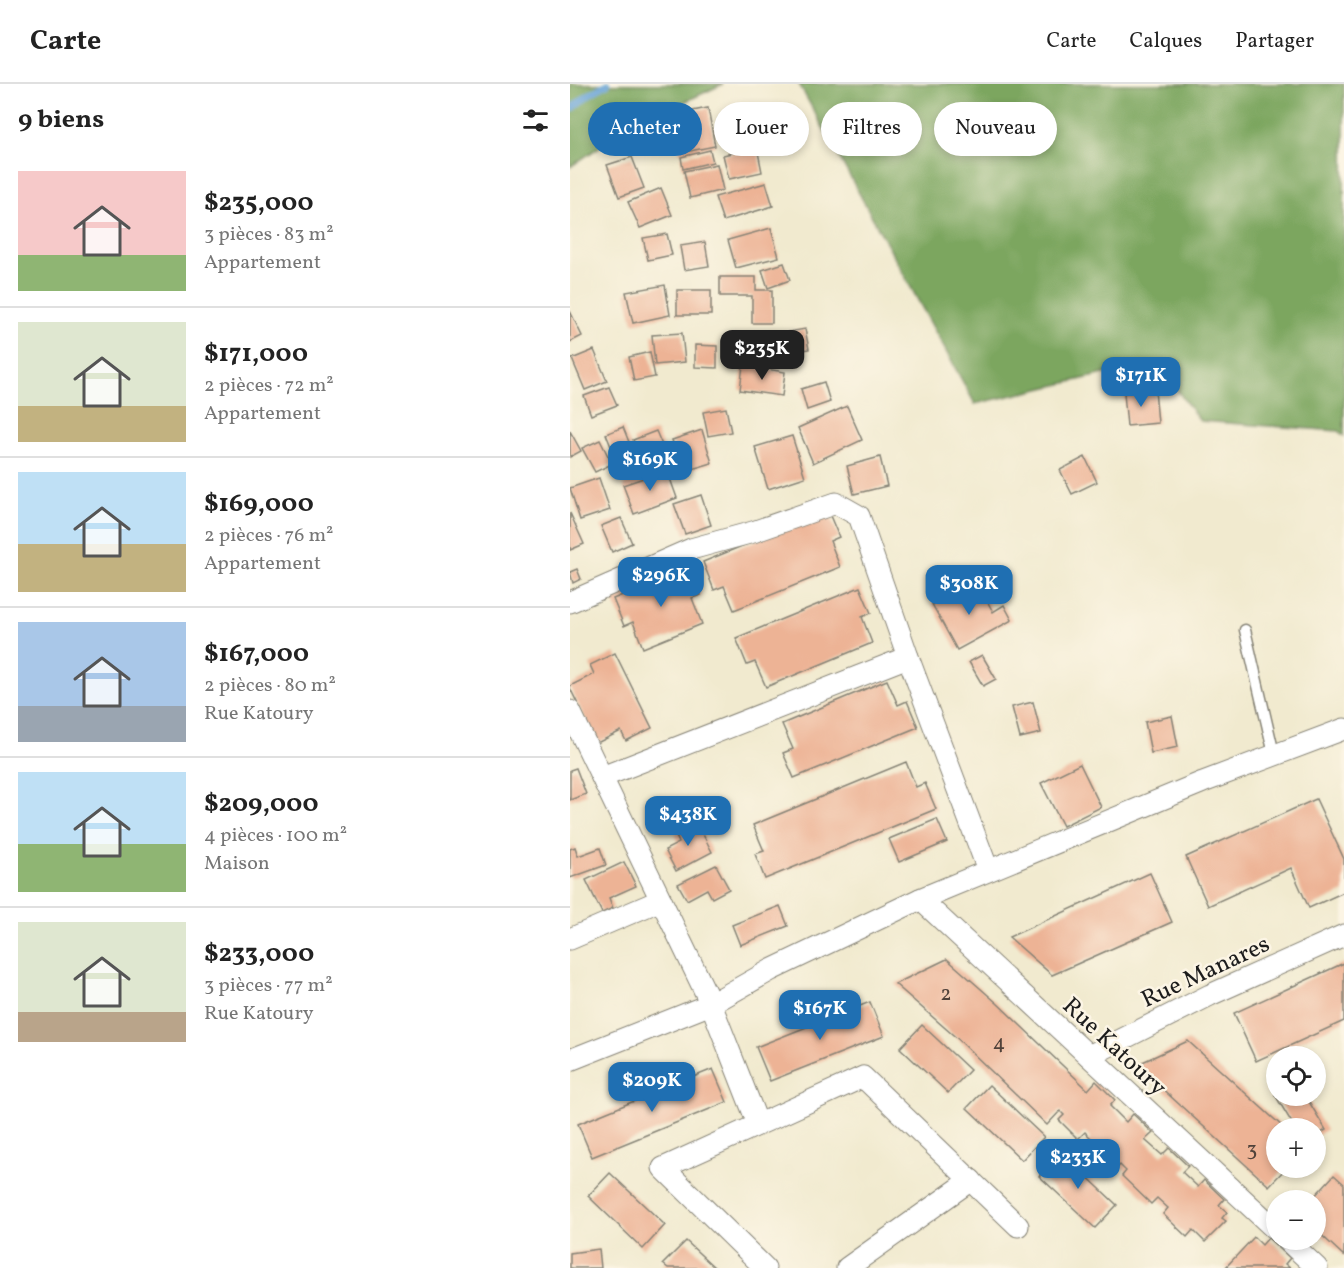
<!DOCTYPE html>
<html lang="fr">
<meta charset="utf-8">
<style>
:root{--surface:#fff;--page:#f2f2f2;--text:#222;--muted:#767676;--line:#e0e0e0;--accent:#1f6fb2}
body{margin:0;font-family:Vollkorn,serif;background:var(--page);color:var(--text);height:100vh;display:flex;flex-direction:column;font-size:22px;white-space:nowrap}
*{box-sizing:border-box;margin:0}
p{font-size:20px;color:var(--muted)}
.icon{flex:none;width:33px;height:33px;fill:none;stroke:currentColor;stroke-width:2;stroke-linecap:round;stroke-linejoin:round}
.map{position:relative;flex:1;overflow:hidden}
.side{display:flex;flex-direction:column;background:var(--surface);width:570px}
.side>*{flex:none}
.hud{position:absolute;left:18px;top:18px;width:570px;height:54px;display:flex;gap:12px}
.tools{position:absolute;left:696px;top:962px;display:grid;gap:12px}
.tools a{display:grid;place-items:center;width:60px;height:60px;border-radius:50%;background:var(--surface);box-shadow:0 3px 9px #0003;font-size:30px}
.price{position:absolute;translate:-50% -51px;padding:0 14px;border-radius:12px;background:var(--accent);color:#fff;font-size:20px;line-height:39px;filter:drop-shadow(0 2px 3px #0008)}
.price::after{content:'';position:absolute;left:50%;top:36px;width:18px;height:14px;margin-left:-9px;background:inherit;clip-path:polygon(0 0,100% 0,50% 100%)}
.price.on{background:#222;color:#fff}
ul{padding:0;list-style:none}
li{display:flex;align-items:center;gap:18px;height:150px;padding:0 18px}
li+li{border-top:2px solid var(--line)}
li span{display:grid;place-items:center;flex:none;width:168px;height:120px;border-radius:0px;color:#555}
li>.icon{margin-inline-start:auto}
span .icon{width:72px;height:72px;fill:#fffc;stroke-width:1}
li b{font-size:26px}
h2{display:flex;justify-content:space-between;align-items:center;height:72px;padding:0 18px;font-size:26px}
.pill{padding:0 21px;border-radius:27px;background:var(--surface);box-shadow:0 3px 9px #0003;font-size:21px;line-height:54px}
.pill.on{background:var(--accent);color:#fff}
header{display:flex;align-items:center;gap:36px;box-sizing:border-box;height:84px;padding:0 30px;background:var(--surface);border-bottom:2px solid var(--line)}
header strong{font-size:28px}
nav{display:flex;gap:33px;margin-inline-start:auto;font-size:21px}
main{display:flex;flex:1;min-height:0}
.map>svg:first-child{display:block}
.forest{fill:#7ca65f;stroke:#4c613e;stroke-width:1.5}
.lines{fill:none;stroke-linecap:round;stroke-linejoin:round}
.stream{stroke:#66a3d7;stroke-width:7}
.building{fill:#edb395}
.lane-casing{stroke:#868376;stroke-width:13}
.street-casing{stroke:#868376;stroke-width:23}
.lane{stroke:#fff;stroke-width:10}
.street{stroke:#fff;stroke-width:21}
.labels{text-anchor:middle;stroke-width:5;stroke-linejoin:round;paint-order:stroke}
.number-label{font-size:21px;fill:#50423a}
.street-label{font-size:24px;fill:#1c1c1c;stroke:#fcf5e5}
</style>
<header>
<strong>Carte</strong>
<nav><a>Carte</a><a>Calques</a><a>Partager</a></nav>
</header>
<main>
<section class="side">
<h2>9 biens<svg class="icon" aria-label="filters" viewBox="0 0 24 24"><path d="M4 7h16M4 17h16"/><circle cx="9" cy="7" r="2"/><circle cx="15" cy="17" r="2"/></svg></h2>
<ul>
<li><span style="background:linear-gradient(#f6c9c9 70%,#8fb573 0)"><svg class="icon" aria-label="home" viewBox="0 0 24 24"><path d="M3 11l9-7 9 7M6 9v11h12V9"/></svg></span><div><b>$235,000</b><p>3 pièces · 83 m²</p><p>Appartement</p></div></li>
<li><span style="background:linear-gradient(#dfe7d0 70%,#c2b280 0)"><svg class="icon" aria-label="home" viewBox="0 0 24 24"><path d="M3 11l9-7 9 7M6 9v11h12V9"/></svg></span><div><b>$171,000</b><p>2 pièces · 72 m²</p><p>Appartement</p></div></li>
<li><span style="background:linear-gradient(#bfe0f5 60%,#c2b280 0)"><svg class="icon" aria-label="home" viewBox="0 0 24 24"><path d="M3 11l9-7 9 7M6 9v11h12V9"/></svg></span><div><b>$169,000</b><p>2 pièces · 76 m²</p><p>Appartement</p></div></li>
<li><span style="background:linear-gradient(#a9c7e8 70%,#9aa5b1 0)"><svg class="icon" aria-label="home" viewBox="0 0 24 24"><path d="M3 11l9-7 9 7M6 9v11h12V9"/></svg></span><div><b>$167,000</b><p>2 pièces · 80 m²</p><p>Rue Katoury</p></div></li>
<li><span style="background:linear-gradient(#bfe0f5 60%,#8fb573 0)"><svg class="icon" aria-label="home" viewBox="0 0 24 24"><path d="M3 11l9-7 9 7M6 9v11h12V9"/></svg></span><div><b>$209,000</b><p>4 pièces · 100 m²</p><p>Maison</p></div></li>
<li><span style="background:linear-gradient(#dfe7d0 75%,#b9a48a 0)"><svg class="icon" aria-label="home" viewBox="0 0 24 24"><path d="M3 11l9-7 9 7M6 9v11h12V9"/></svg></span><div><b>$233,000</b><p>3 pièces · 77 m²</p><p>Rue Katoury</p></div></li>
</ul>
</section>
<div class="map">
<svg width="774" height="1184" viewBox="0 0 774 1184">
<rect width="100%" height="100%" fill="#fcf5e5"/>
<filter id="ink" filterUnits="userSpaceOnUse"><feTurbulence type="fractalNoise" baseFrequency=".0167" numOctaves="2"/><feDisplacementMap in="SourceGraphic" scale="12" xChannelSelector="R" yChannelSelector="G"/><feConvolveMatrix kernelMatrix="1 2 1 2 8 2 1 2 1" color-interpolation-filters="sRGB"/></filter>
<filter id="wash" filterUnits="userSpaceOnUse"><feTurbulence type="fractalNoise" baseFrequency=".008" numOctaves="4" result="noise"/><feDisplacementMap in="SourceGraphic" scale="24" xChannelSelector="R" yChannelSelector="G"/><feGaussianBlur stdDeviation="1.35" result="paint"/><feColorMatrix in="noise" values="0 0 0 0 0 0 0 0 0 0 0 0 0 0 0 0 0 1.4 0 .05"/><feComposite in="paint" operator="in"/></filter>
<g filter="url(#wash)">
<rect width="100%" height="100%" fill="#f1eacf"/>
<g class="forest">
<path d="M0,0H153L54,46L0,83Z"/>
<path d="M229,0H774V352L768,347L630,337L598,294L534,290L405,320Z"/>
</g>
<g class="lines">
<path class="stream" d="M0,26L18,11L37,0"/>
</g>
<g id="blocks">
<g class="building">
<path d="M138,24L145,62L110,69L102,31Z"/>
<path d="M187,63L192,88L159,95L153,71Z"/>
<path d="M140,66L143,78L113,85L111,73Z"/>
<path d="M62,73L74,104L49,113L37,81Z"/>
<path d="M147,80L153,106L120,114L114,87Z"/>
<path d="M196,99L203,122L153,137L145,113Z"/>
<path d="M91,104L102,131L70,144L58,118Z"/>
<path d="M201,144L209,173L166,184L158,156Z"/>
<path d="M97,150L102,171L78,176L73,154Z"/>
<path d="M135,158L139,182L114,186L110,162Z"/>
<path d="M214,179L220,196L198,204L192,186Z"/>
<path d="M150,193H186V206H202V239H182V212H150Z"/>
<path d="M95,201L100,231L63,239L56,208Z"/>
<rect x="107" y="206" width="34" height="25"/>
<path d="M0,227L12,252L0,258Z"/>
<path d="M235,245L239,265L223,268L218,248Z"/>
<path d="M112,249L115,278L85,281L82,251Z"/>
<path d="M177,258L200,262L197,279L175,274Z"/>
<path d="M125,261L147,262V284L125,283Z"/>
<path d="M24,266L37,297L15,306L2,275Z"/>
<path d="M80,268L85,293L64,297L59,273Z"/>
<path d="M173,281L215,288L212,312L170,306Z"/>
<path d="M254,298L260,318L237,326L231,305Z"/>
<path d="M39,303L47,321L21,331L14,312Z"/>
<path d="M585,306L588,339L557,342L554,309Z"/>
<path d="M277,322L292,356L243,379L228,344Z"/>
<path d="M156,324L161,348L138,352L133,328Z"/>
<path d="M53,343L65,373L48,380L36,350Z"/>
<path d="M132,346L142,379L112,388L102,356Z"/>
<path d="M0,347L11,367L0,373Z"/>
<path d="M86,347L95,368L72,377L63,356Z"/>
<path d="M222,352L235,393L198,405L185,363Z"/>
<path d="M30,356L42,380L25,388L12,364Z"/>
<path d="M310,373L317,402L284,410L277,382Z"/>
<path d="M515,373L527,398L502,410L490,386Z"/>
<path d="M97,386L107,414L64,430L53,401Z"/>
<path d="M29,394L40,426L10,436L0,404Z"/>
<path d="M131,411L141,441L115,450L104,420Z"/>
<path d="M258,427L269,453L260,457L270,483L164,526L154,502L144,506L133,478Z"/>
<path d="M0,429L14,460L0,466Z"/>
<path d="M51,434L62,459L42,468L31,442Z"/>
<path d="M119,484L131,511L122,514L132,540L73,564L63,538L54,542L43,515Z"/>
<path d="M7,485L11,495L3,499L0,488Z"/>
<path d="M408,500L423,528L434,521L442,536L387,566L362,520L391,504L393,507Z"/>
<path d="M290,503L301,529L292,533L302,559L196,603L185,578L177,581L166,554Z"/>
<path d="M45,569L82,644L56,657L51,647L27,659L0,604V602L24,590L20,581Z"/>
<path d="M412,571L426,595L413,602L399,578Z"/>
<path d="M317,596L328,621L337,617L348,643L224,694L213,669L223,665L212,640Z"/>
<path d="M463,618L471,649L450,654L442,623Z"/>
<path d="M602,632L608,663L581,669L575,638Z"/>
<path d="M336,678L346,703L355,699L366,725L195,795L185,770L194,767L183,741Z"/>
<path d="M510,680L531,723L493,742L471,699Z"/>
<path d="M6,684L16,710L0,716V686Z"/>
<path d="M746,715L774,775V808L739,824L721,784L638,822L616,773Z"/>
<path d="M367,735L377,758L329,778L319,755Z"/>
<path d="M127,739L142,768L106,787L95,766L109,759L105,750Z"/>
<path d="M5,763L8,772L30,764L36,781L0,794V765Z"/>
<path d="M54,778L66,802L39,814L43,824L32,829L16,796Z"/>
<path d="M146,781L159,805L142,814L137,805L117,816L108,800Z"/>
<path d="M580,789L602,838L482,891L439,853Z"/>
<path d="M210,822L218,842L170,861L162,841Z"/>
<path d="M377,875L427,919L514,1002L518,1006L526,997L545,1016L540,1022L556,1038L563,1030L583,1049L575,1056L592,1071L599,1064L618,1082L612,1088L628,1103L634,1096L654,1115L649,1121L657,1128L652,1134L656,1137L635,1158L623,1146L617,1153L593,1130L598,1124L587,1114L581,1120L552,1092L556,1087L550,1081L544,1087L516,1060L521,1054L515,1048L508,1055L489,1036L494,1031L490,1027L477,1041L390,957L325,900Z"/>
<path d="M774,879V937L686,977L664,929Z"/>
<path d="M300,918L314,952L200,997L186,963Z"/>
<path d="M352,941L400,986L378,1009L330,964Z"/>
<path d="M618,957L714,1044H706V1083H717L699,1102L566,981Z"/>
<path d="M143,985L157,1018L22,1073L8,1040Z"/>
<path d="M419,1001L474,1053L452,1076L397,1024Z"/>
<path d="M705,1011H735L756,1046L746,1052V1044H725Z"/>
<path d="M492,1069L547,1121L525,1144L469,1092Z"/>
<path d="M40,1089L95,1141L73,1165L18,1112Z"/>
<path d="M764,1091L774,1100V1172L746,1146V1116H741Z"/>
<path d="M684,1153L692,1161L698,1154L720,1174L715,1180L720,1184H655Z"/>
<path d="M116,1157L145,1184H98L93,1180Z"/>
<path d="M29,1165L31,1184H0V1169Z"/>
</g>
</g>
</g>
<g filter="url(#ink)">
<use href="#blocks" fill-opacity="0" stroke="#868376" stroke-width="1.5"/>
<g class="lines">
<g class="lane-casing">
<path id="lane" d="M675,546L704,670"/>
</g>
<g class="street-casing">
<g id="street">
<path d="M0,518L121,465L183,448L266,419L289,432L338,573L418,786"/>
<path d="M0,627L141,920L188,1040"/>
<path d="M32,693L338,573"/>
<path d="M350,815L706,1146"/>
<path d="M0,855L91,816"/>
<path d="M519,972L640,911L774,851"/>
<path d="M0,976L141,920L201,886L350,815L633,698L774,645"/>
<path d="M716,1155L747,1184"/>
<path d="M195,1184L93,1084L293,993L448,1142"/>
<path d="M277,1184L401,1096"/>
</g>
</g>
<use href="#lane" class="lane"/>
<use href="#street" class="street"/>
</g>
</g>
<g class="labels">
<g class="number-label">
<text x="376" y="916">2</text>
<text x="429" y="965">4</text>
<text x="682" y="1071">3</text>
</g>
<g class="street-label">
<text transform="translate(635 887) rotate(-25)" y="8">Rue Manares</text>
<text transform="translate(545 962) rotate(43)" y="8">Rue Katoury</text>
</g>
</g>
</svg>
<div class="tools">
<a><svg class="icon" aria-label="locate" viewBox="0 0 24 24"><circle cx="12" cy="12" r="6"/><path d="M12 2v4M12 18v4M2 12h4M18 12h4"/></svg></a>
<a>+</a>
<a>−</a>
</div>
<b class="price on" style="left:192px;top:297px">$235K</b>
<b class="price" style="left:571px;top:324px">$171K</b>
<b class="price" style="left:80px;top:408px">$169K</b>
<b class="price" style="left:91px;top:524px">$296K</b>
<b class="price" style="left:399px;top:532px">$308K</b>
<b class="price" style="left:118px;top:763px">$438K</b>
<b class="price" style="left:250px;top:957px">$167K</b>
<b class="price" style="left:82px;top:1029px">$209K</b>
<b class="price" style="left:508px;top:1106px">$233K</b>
<div class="hud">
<a class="pill on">Acheter</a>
<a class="pill">Louer</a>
<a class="pill">Filtres</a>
<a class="pill">Nouveau</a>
</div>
</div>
</main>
